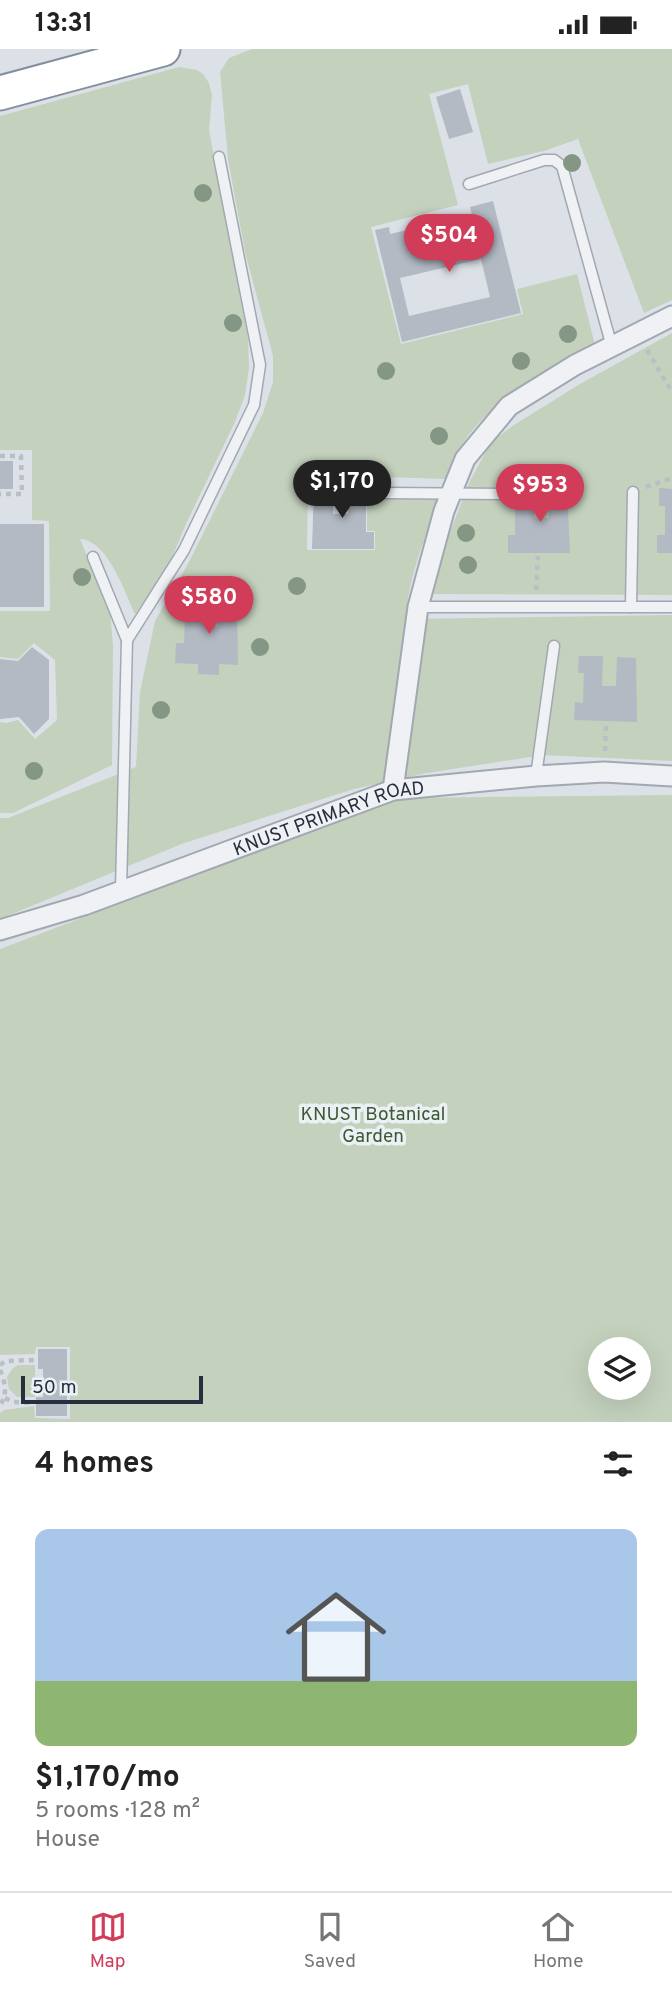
<!DOCTYPE html>
<meta charset="utf-8">
<style>
:root{--surface:#fff;--page:#f2f2f2;--text:#222;--muted:#767676;--line:#e0e0e0;--accent:#d13c59}
body{margin:0;font-family:Overpass,sans-serif;background:var(--page);color:var(--text);height:100vh;display:flex;flex-direction:column;font-size:26px;white-space:nowrap}
*{box-sizing:border-box;margin:0}
p{font-size:23px;color:var(--muted)}
.icon{flex:none;width:38px;height:38px;fill:none;stroke:currentColor;stroke-width:2;stroke-linecap:round;stroke-linejoin:round}
.map{position:relative;height:1373px;overflow:hidden}
.panel{display:flex;flex-direction:column;background:var(--surface);flex:1}
.panel>*{flex:none}
.fabs{position:absolute;left:588px;top:1288px;display:grid;gap:14px}
.fabs a{display:grid;place-items:center;width:63px;height:63px;border-radius:50%;background:var(--surface);box-shadow:0 7px 28px #0002;font-size:35px}
.scale{position:absolute;left:21px;bottom:18px;width:182px;box-sizing:border-box;padding-left:7px;border:4px solid #262f3d;border-top:0;font-size:19px;line-height:24px;white-space:nowrap;color:#262f3d;-webkit-text-stroke:5px #ebf0f5;paint-order:stroke}
.price{position:absolute;translate:-50% -60px;padding:0 16px;border-radius:24px;background:var(--accent);color:#fff;font-size:23px;line-height:46px;filter:drop-shadow(0 2px 4px #0008)}
.price::after{content:'';position:absolute;left:50%;top:42px;width:21px;height:16px;margin-left:-10px;background:inherit;clip-path:polygon(0 0,100% 0,50% 100%)}
.price.active{background:#222;color:#fff}
ul{padding:0;list-style:none}
li{display:grid;align-content:center;gap:14px;height:371px;padding:0 35px}
li+li{border-top:2px solid var(--line)}
li span{display:grid;place-items:center;height:217px;border-radius:14px;color:#555}
li>.icon{margin-inline-start:auto}
span .icon{width:126px;height:126px;fill:#fffc;stroke-width:1}
li b{font-size:30px}
h2{display:flex;justify-content:space-between;align-items:center;height:84px;padding:0 35px;font-size:30px}
.status{display:flex;justify-content:space-between;align-items:center;height:49px;padding:0 35px;background:var(--surface);direction:ltr}
.status svg{height:19px;fill:currentColor}
.dock{display:flex;justify-content:space-around;align-items:center;height:98px;border-top:2px solid var(--line);background:var(--surface);font-size:19px;color:var(--muted)}
.dock a{display:grid;justify-items:center;gap:4px}
.dock .active{color:var(--accent)}
.map>svg:first-child{display:block}
.green{fill:#c3d1bd;fill-rule:evenodd}
.building{fill:#b3bac4;fill-rule:evenodd}
.lines{fill:none;stroke-linecap:round;stroke-linejoin:round}
.service-casing{stroke:#a2a8b1;stroke-width:13}
.minor-casing{stroke:#a2a8b1;stroke-width:23}
.trunk-casing{stroke:#838f9e;stroke-width:37}
.path{stroke:#bbbfc5;stroke-width:4.5;stroke-dasharray:5 5;stroke-linecap:butt}
.service{stroke:#eff1f5;stroke-width:10}
.minor{stroke:#eff1f5;stroke-width:19}
.trunk{stroke:#fff;stroke-width:33}
.tree{fill:#849684}
.labels{text-anchor:middle;stroke-width:7;stroke-linejoin:round;paint-order:stroke}
.street-label{font-size:19px;fill:#262f3d;stroke:#ebf0f5}
.park-label{font-size:19px;fill:#3c5933;stroke:#ebf0f5}
</style>
<div class="status"><b>13:31</b><svg viewBox="0 0 49 12"><path d="M0 12V9h3v3zM5 12V6h3v6zM10 12V3h3v9zM15 12V0h3v12zM26 1h20v11H26zM47 4h2v5h-2z"/></svg></div>
<div class="map">
<svg width="672" height="1373" viewBox="0 0 672 1373">
<rect width="100%" height="100%" fill="#dce1e7"/>
<g class="green">
<path d="M252,0H672V251L644,264L578,90L544,102L488,115L468,35L429,45L458,156L371,178L401,295L523,265L517,240L577,225L596,300C549,325 491,348 462,396C456,406 451,419 446,430L384,428L378,434H308L307,501H375V482H367V453H372V450L440,449C425,488 408,528 406,570L672,566V712L543,706L427,724L354,740L184,794L0,870V769H8L136,718L140,643L155,572L189,513L263,364L273,333V307L245,203L228,110L220,23L229,9Z"/>
<path d="M179,18L197,21L203,25L209,34L212,46L209,81L248,289L249,319L245,346L235,373L185,477L169,516L135,565C125,544 108,491 80,490L110,562L113,597L112,716L13,764H0V673L6,674L18,671L35,690L57,671L55,611L34,594L18,610L0,608V562H50L49,472L32,471V401H0V67Z"/>
<path d="M672,284V546L433,545L436,519L469,434L491,393L514,376L580,335Z"/>
<path d="M672,746V1373H0V1364L4,1361L34,1357L35,1369L70,1370V1298H36L35,1305L0,1306V900L398,749ZM600,1300H639V1339H600Z"/>
<path d="M18,1316H35V1348H17L9,1340L7,1328L13,1319Z"/>
</g>
<g class="building">
<path d="M460,40L473,83L449,90L436,48Z"/>
<path d="M493,152L521,264L402,293L375,181L389,178L390,185L472,166L470,158ZM481,210L490,248L409,267L400,229Z"/>
<rect x="0" y="412" width="13" height="28"/>
<path d="M314,436H333V465H348V436H372V453H366V483H374V500H312Z"/>
<path d="M510,439H534V469H549V439H567L570,504H508V486H515V456H510Z"/>
<path d="M659,439L672,440V504H657V486H665V457H659Z"/>
<rect x="0" y="475" width="44" height="83"/>
<path d="M180,547L204,548L203,577L218,578V548L237,549L238,616L219,615V626L198,625V615L175,614L176,594H184L185,564H179Z"/>
<path d="M32,598L49,611V670L34,685L19,668L0,670V610L18,612Z"/>
<path d="M579,607H603L602,637H616L617,608L636,609L637,673L574,671L575,653L583,654L584,624H578Z"/>
<path d="M38,1300H67V1367H36V1348H43V1320H38Z"/>
</g>
<g class="lines">
<g class="service-casing">
<g id="service">
<path d="M469,135L544,111H554L562,117L612,298"/>
<path d="M386,444L503,445"/>
<path d="M93,508L127,591L121,841"/>
<path d="M418,558H672"/>
<path d="M631,558L633,443"/>
<path d="M127,591L184,501L254,356L260,316L219,108"/>
<path d="M536,727L554,597"/>
</g>
</g>
<g class="minor-casing">
<g id="minor">
<path d="M393,741L418,558L444,462L465,410L509,357L575,316L672,267"/>
<path id="s1" d="M0,881L84,856L393,741L536,727L604,723L672,727"/>
</g>
</g>
<g class="trunk-casing">
<path id="trunk" d="M0,44L163,0"/>
</g>
<g class="path">
<path d="M647,301L672,343"/>
<path d="M0,407H21L22,445H0"/>
<path d="M646,438L672,429"/>
<path d="M536,541L538,507"/>
<path d="M605,702L606,675"/>
<path d="M0,1316L6,1312L34,1311"/>
<path d="M0,1321C5,1332 8,1346 0,1356"/>
<path d="M5,1349L13,1353L34,1354"/>
</g>
<use href="#service" class="service"/>
<use href="#minor" class="minor"/>
<use href="#trunk" class="trunk"/>
</g>
<g class="tree">
<circle cx="572" cy="114" r="9"/>
<circle cx="203" cy="144" r="9"/>
<circle cx="233" cy="274" r="9"/>
<circle cx="568" cy="285" r="9"/>
<circle cx="521" cy="312" r="9"/>
<circle cx="386" cy="322" r="9"/>
<circle cx="439" cy="387" r="9"/>
<circle cx="466" cy="484" r="9"/>
<circle cx="468" cy="516" r="9"/>
<circle cx="82" cy="528" r="9"/>
<circle cx="297" cy="537" r="9"/>
<circle cx="260" cy="598" r="9"/>
<circle cx="161" cy="661" r="9"/>
<circle cx="34" cy="722" r="9"/>
</g>
<g class="labels">
<g class="street-label">
<text dy="7" stroke="none"><textPath href="#s1" startOffset="348">KNUST PRIMARY ROAD</textPath></text>
</g>
<g class="park-label">
<text x="373" y="1071">KNUST Botanical<tspan x="373" dy="22">Garden</tspan></text>
</g>
</g>
</svg>
<div class="fabs">
<a><svg class="icon" aria-label="layers" viewBox="0 0 24 24"><path d="M12 4l9 5-9 5-9-5zM3 14l9 5 9-5"/></svg></a>
</div>
<div class="scale">50 m</div>
<b class="price" style="left:449px;top:225px">$504</b>
<b class="price active" style="left:342px;top:471px">$1,170</b>
<b class="price" style="left:540px;top:475px">$953</b>
<b class="price" style="left:209px;top:587px">$580</b>
</div>
<section class="panel">
<h2>4 homes<svg class="icon" aria-label="filters" viewBox="0 0 24 24"><path d="M4 7h16M4 17h16"/><circle cx="9" cy="7" r="2"/><circle cx="15" cy="17" r="2"/></svg></h2>
<ul>
<li><span style="background:linear-gradient(#a9c7e8 70%,#8fb573 0)"><svg class="icon" aria-label="home" viewBox="0 0 24 24"><path d="M3 11l9-7 9 7M6 9v11h12V9"/></svg></span><div><b>$1,170/mo</b><p>5 rooms · 128 m²</p><p>House</p></div></li>
</ul>
</section>
<nav class="dock">
<a class="active"><svg class="icon" aria-label="map" viewBox="0 0 24 24"><path d="M3 6l6-2 6 2 6-2v14l-6 2-6-2-6 2zM9 4v14M15 6v14"/></svg>Map</a>
<a><svg class="icon" aria-label="saved" viewBox="0 0 24 24"><path d="M7 4h10v16l-5-4-5 4z"/></svg>Saved</a>
<a><svg class="icon" aria-label="home" viewBox="0 0 24 24"><path d="M3 11l9-7 9 7M6 9v11h12V9"/></svg>Home</a>
</nav>
